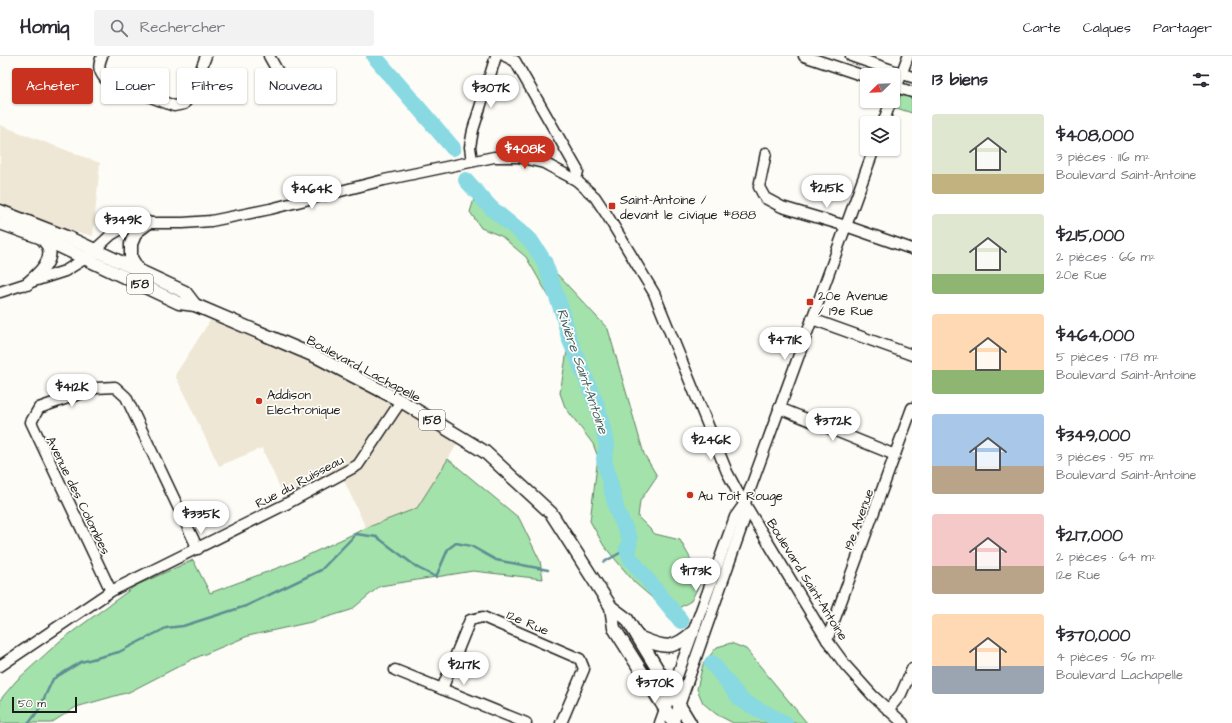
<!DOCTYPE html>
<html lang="fr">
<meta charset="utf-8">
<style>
:root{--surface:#fff;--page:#f2f2f3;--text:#2b2b33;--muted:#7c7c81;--line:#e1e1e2;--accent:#c8321e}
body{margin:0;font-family:"Architects Daughter",sans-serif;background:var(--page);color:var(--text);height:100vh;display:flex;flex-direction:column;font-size:15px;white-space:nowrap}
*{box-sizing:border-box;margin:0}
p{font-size:13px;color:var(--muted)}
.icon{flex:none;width:22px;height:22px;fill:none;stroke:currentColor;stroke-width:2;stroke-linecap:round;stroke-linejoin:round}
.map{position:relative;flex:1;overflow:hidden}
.panel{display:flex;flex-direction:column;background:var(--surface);width:320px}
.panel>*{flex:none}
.guide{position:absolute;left:12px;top:12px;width:380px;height:36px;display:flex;gap:8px}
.needle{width:26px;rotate:247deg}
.controls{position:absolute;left:860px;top:12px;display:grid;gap:8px}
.controls a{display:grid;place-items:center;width:40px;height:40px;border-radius:4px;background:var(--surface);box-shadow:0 1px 3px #0004;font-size:20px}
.scale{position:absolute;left:12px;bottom:10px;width:65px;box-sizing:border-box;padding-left:4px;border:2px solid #1c1c1c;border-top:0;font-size:11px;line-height:14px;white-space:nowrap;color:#1c1c1c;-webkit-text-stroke:3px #fdfcf7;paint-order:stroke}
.price{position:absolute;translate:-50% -34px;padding:0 9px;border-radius:14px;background:#fff;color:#222;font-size:13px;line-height:26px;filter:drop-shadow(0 1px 2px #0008)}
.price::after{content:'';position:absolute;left:50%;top:24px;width:12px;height:9px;margin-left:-6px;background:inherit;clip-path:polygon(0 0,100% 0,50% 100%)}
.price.selected{background:var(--accent);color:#fff}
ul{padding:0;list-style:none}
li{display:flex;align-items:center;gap:12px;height:100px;padding:0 20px}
li span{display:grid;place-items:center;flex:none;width:112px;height:80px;border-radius:4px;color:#555}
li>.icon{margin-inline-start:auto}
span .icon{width:48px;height:48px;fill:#fffc;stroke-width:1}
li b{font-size:17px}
h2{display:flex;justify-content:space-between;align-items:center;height:48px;padding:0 20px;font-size:17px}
.pill{padding:0 14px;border-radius:4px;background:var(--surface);box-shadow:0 1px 3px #0004;font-size:14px;line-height:36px}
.pill.selected{background:var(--accent);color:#fff}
header{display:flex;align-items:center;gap:24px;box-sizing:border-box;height:56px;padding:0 20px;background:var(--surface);border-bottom:1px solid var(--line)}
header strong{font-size:19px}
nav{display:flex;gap:22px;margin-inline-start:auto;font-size:14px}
.search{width:280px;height:36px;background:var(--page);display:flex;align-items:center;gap:10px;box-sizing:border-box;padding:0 14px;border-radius:4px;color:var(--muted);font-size:15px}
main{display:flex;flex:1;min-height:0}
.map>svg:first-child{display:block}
.built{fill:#efe7d5}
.green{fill:#a3e2aa;stroke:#607f63}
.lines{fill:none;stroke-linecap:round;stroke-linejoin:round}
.stream{stroke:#5d8d93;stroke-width:2.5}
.river{stroke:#88d9e2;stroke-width:16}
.minor-casing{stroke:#1c1c1c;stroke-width:13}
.major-casing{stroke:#1c1c1c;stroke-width:15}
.minor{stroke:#fdfcf7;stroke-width:10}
.major{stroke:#fdfcf7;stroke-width:12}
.poi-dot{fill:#c8321e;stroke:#fdfcf7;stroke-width:1.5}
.labels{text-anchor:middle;stroke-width:3.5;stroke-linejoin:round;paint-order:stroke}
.shield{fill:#fdfcf7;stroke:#605f5e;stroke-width:1}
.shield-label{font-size:12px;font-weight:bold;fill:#1c1c1c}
.poi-label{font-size:13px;fill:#1c1c1c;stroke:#fdfcf7;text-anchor:start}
.street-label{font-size:13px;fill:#1c1c1c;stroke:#fdfcf7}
.water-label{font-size:14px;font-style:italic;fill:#425e61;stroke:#fdfcf7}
</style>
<header>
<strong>Homiq</strong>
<div class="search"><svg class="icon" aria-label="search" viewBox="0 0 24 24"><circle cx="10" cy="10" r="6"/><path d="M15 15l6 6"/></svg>Rechercher</div>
<nav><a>Carte</a><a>Calques</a><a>Partager</a></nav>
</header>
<main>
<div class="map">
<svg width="912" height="667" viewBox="0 0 912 667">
<rect width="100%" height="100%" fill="#fdfcf7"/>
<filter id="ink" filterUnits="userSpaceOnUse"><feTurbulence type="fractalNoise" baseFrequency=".025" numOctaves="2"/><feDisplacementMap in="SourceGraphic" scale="8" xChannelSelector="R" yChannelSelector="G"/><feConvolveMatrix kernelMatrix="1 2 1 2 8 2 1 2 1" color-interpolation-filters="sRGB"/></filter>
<g filter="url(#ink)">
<g class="built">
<path d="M0,69L100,107L93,180L51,170L0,151Z"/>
<path d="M217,254L441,370L458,387L417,452L366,472L341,418L286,445L262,392L219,410L175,319Z"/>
</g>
<g class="green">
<path d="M896,31L912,36V57L890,50Z"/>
<path d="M475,140L519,177L608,273L644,398L657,420L640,445L638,461L655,478L680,484L702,523L691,545L670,557L635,527L604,490L590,465L598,401L593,388L565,351L560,337L570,277L526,201L501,180L481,172L470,156Z"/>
<path d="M448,403L519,462L540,505L543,523L473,515L380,530L351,554L311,566L248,580L193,603L129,636L76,651L51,667H0V644L16,625L60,585L135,530L193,504L210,537L291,507L366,472L417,452Z"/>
<path d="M731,587L746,593L807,667H733L716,658L703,647L697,633L703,608L717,591Z"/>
</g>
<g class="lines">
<g class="stream">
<path d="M604,506L627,493"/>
<path d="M29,667L38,655L53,623L81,606L119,596L166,572L183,570L246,550L321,514L356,478L377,481L418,512L436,521L448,493L456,487L471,490L496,504L548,514"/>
</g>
<g class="river">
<path d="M374,0L453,92"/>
<path d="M466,124L491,152L531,185L544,205L563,258L569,282L598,352L607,390L604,403L617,455L630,483L629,490L627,493L630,502L681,565"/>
<path d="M712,607L742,645L785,667"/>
</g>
<g class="minor-casing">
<g id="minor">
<path d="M102,0C98,10 98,14 105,23L174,50L184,48L191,39L206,0"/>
<path d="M269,0L282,23"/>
<path d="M505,0L515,5L578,115L576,124"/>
<path d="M804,0L867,21"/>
<path d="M851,0L912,21"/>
<path d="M893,30L912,36"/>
<path d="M893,41L908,0"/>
<path d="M883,67L891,45"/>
<path d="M766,97L759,131L765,142L782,151L846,170L912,193"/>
<path d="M472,105L470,91L473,74L496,0"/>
<path d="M0,236L65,215L86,202L111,179L123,172L148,167H183L211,165L270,153L384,124L494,101H518L544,107L576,124L595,141L607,159L654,237L727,416L737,435L827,584L846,610L873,640L903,667"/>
<path d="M812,263L912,299"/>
<path d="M779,352L895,399"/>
<path d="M111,535L31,366L39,352L96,332L115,331L126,341L198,493"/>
<path d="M827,584L912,352"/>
<path d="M0,610L111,535L286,448L358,409L401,345"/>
<path d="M395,614L526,667"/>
<path d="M442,633L470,564L483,561L580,603L584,613L561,667"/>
<path d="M888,654L901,638L912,613"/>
<path d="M660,667L735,461L745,447L874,93"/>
<path d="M673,667L744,464L745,447"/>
</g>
</g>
<g class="major-casing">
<g id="major">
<path d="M0,155L69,182L185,236L195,249"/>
<path d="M0,167L42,182L179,247L195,249L317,301L401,345L485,396L551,457L611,551L627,563L690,667"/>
<path d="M139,215L131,202V188L136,176L148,167"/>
<path d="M27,228C36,220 55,205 48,190C47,188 44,185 42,182"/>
<path d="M611,551L614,572L674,667"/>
<path d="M638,581C663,591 671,596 693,576"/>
</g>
</g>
<use href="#minor" class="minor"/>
<use href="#major" class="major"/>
</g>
</g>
<g class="poi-dot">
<rect x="608" y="146" width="8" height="8" rx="2"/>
<rect x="806" y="242" width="8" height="8" rx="2"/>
<circle cx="259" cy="345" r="4"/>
<circle cx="690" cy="439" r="4"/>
</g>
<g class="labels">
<g class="shield">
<rect x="127" y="218" width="26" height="20" rx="3"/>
<rect x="419" y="354" width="26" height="20" rx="3"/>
</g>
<g class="shield-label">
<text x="140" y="232">158</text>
<text x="432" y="368">158</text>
</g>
<g class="poi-label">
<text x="620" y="148">Saint-Antoine /<tspan x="620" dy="15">devant le civique #888</tspan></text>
<text x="818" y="244">20e Avenue<tspan x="818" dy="15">/ 19e Rue</tspan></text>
<text x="267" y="343">Addison<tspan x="267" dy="15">Electronique</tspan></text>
<text x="698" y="444">Au Toit Rouge</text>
</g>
<g class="street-label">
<text transform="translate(364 312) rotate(28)" y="5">Boulevard Lachapelle</text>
<text transform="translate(299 425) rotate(-28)" y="5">Rue du Ruisseau</text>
<text transform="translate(79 439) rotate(64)" y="5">Avenue des Colombes</text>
<text transform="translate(858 463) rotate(-70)" y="5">19e Avenue</text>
<text transform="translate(808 523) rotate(58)" y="5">Boulevard Saint-Antoine</text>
<text transform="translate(528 566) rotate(23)" y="5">12e Rue</text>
</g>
<g class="water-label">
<text transform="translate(583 315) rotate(71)" y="5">Rivière Saint-Antoine</text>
</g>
</g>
</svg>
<div class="controls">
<a><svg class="needle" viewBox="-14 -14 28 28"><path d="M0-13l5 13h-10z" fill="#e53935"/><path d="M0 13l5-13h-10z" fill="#7c7c81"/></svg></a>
<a><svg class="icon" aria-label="layers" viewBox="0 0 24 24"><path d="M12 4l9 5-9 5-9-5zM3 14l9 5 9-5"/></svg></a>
</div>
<div class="scale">50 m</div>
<b class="price" style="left:491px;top:53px">$307K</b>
<b class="price selected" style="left:525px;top:114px">$408K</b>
<b class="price" style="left:827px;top:153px">$215K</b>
<b class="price" style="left:312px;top:154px">$464K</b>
<b class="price" style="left:123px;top:185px">$349K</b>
<b class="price" style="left:785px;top:305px">$471K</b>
<b class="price" style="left:72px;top:352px">$412K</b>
<b class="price" style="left:833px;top:386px">$372K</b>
<b class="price" style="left:711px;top:405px">$246K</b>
<b class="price" style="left:201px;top:479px">$335K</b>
<b class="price" style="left:696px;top:536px">$173K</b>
<b class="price" style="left:464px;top:630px">$217K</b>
<b class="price" style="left:655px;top:648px">$370K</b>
<div class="guide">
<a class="pill selected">Acheter</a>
<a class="pill">Louer</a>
<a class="pill">Filtres</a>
<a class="pill">Nouveau</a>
</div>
</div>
<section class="panel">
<h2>13 biens<svg class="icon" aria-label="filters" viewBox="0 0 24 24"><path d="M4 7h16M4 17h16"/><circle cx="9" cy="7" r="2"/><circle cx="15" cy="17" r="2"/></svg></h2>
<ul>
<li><span style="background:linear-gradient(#dfe7d0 75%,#c2b280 0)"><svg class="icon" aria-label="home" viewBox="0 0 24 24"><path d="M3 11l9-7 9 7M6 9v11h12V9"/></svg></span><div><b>$408,000</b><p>3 pièces · 116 m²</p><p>Boulevard Saint-Antoine</p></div></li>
<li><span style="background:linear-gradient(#dfe7d0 75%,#8fb573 0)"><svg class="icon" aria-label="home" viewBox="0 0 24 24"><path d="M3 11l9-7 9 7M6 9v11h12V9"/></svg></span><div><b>$215,000</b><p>2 pièces · 66 m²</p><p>20e Rue</p></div></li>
<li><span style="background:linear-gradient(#ffd9b3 70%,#8fb573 0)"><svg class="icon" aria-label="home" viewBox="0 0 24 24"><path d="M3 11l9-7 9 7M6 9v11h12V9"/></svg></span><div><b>$464,000</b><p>5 pièces · 178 m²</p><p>Boulevard Saint-Antoine</p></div></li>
<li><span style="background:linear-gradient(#a9c7e8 65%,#b9a48a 0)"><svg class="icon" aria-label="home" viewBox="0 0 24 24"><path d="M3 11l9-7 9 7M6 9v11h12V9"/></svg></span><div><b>$349,000</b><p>3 pièces · 95 m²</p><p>Boulevard Saint-Antoine</p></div></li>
<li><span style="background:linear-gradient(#f6c9c9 65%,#b9a48a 0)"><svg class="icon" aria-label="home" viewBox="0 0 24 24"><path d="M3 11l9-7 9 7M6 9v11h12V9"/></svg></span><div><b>$217,000</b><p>2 pièces · 64 m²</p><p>12e Rue</p></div></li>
<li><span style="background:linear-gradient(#ffd9b3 65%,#9aa5b1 0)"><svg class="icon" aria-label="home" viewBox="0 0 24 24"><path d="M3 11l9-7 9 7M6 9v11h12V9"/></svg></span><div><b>$370,000</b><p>4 pièces · 96 m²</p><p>Boulevard Lachapelle</p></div></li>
</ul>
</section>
</main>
